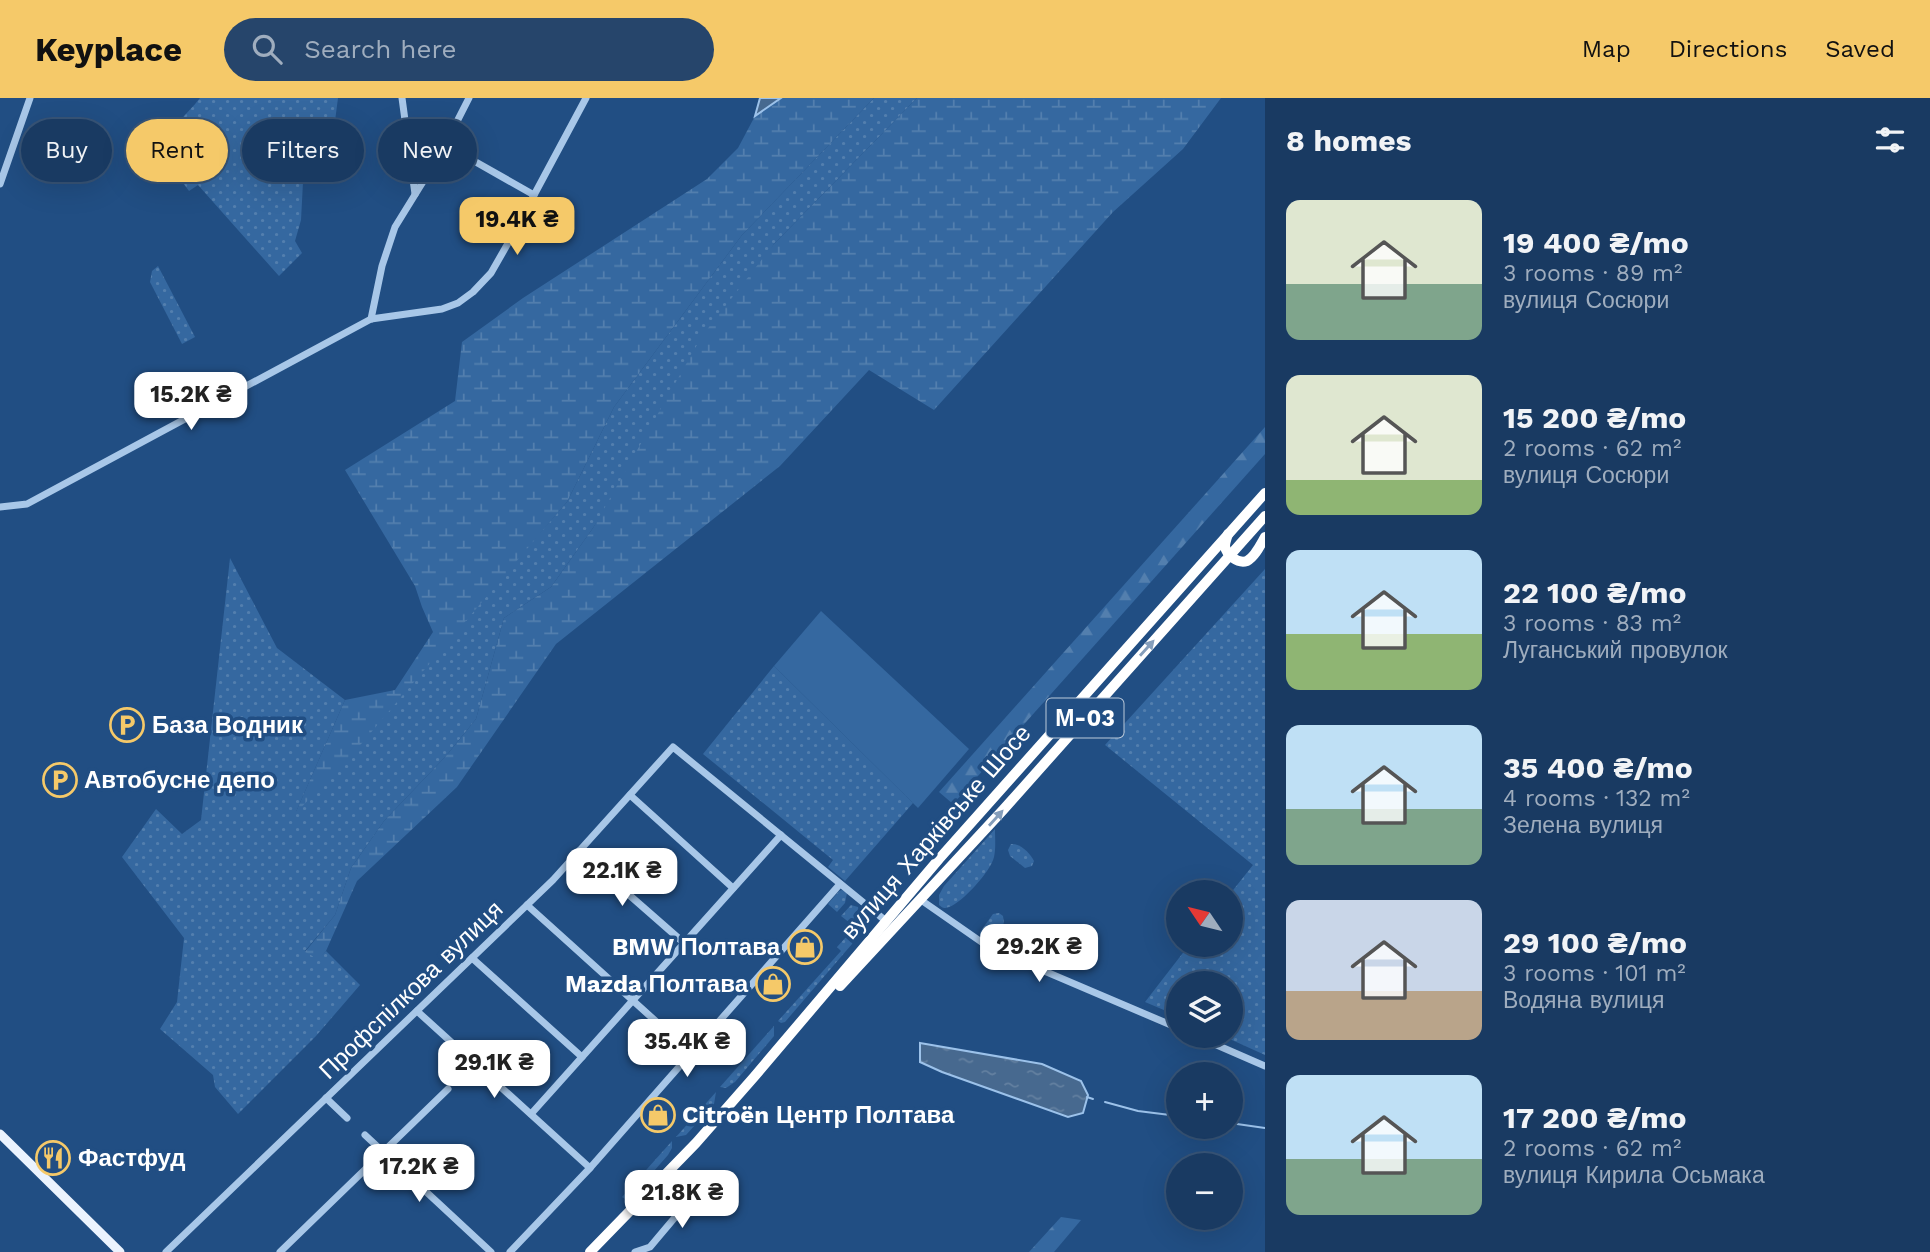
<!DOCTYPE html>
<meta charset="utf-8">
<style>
:root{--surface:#193a62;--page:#26456b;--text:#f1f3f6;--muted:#9fadbe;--line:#375477;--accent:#f5c969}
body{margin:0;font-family:"Work Sans",sans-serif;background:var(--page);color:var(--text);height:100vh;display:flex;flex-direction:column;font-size:26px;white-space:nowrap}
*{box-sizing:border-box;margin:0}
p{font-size:23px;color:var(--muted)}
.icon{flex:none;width:38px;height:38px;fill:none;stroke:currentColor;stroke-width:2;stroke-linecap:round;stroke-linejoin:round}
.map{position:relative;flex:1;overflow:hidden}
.side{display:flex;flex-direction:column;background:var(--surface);width:665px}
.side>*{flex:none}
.guide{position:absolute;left:21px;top:21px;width:665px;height:63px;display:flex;gap:14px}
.needle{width:46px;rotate:305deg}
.tools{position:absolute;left:1166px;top:782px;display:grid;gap:14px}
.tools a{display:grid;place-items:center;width:77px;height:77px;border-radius:50%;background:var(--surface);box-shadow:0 7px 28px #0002,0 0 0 2px var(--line);font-size:35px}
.price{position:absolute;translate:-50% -60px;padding:0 16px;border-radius:14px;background:#fff;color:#222;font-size:23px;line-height:46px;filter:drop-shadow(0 2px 4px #0008)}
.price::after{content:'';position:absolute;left:50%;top:42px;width:21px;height:16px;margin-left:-10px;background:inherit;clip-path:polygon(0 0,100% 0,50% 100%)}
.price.on{background:var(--accent);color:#111}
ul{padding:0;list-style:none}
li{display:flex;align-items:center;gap:21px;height:175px;padding:0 21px}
li span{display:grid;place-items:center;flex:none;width:196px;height:140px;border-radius:14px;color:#555}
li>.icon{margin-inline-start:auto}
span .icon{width:84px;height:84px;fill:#fffc;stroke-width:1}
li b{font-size:30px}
h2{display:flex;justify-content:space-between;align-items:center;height:84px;padding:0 21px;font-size:30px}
.pill{padding:0 24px;border-radius:32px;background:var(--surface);box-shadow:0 7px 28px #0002,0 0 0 2px var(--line);font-size:24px;line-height:63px}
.pill.on{background:var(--accent);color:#111}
header{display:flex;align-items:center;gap:42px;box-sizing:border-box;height:98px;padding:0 35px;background:var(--accent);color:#111}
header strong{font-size:33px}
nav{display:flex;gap:38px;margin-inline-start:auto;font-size:24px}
.search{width:490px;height:63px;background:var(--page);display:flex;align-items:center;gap:18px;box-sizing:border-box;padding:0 24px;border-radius:38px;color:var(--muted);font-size:26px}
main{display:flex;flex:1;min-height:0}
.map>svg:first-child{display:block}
.grass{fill:url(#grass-dots)}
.forest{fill:url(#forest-firs)}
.wetland{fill:url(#wetland-marsh)}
.park{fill:#3568a0}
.water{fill:url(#water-ripples);stroke:#9cc2ea;stroke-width:2}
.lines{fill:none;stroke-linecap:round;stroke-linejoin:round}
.stream{stroke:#9cc2ea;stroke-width:2}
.minor{stroke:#a8c7e8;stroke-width:7}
.major{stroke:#ebf3fe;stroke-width:9}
.highway{stroke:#fff;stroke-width:10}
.oneway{fill:#859ebb}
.labels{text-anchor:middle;stroke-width:7;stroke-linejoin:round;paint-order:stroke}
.shield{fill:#214e83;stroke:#bccada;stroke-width:2}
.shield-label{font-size:23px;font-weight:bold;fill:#fff}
.poi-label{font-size:24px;font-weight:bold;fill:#fff;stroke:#214e83;text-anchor:start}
.street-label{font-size:24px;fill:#fff;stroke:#214e83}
</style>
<header>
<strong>Keyplace</strong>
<div class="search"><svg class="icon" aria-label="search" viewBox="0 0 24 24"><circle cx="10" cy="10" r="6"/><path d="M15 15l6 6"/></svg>Search here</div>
<nav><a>Map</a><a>Directions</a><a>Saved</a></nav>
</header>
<main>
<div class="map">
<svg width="1265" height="1154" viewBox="0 0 1265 1154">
<defs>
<pattern id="grass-dots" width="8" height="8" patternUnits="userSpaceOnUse" patternTransform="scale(1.75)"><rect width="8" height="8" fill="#3568a0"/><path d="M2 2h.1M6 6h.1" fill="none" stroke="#537fae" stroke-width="1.8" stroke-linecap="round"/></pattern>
<pattern id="forest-firs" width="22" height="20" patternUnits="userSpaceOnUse" patternTransform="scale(1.75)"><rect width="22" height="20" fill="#3568a0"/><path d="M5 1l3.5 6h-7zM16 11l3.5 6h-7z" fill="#537fae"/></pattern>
<pattern id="wetland-marsh" width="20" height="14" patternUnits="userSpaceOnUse" patternTransform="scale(1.75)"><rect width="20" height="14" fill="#3568a0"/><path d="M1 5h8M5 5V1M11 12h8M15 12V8" fill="none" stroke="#537fae"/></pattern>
<pattern id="water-ripples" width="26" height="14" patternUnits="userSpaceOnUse" patternTransform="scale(1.75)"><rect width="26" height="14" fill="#47698f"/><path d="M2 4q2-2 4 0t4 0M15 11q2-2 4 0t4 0" fill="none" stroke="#6380a0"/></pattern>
</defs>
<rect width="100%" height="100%" fill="#214e83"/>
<g class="grass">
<path d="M200,0H338L335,23L312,43L303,84L301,122L295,143L302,155L279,178L198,87L189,93L160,54C166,33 186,18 200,0Z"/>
<path d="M874,0H917L774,146L593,430L551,489L504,520L476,621L446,658L384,723L351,770L335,817L305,853L318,860L326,853L360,887L316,938L238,1016L215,989L213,977L160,931L177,904L184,840L122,759L156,711L182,736L201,722L230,460L277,550L345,602L296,714L567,404L614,309L742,137Z"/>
<path d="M158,168L195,239L182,246L150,184L152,173Z"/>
<path d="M1265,471V957L1223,938H1230V886H1178V918L1145,904L1189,847H1230V796L1253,767L1105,647Z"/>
<path d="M774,568L913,705L845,783L828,769L833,762L703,656Z"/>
<path d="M995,731C995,740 996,751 994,759C991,773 962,805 949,809C943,811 943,810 939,807V797L944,788Z"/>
<path d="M1011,746C1020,745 1030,755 1034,763L1032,768L1025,770L1010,758L1008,752Z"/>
<path d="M842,792L847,795L845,805L837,814L828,806L839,793Z"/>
<path d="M851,807L858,809L860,824L852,846L785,924L781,925L778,923L841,853L837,849L855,829L841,818Z"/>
<path d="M999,815L1003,818L1004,825L996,835L984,841L980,838V834L993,816Z"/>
<path d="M774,928V938L735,984L726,990L720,989Z"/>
<path d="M716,994L714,1006L686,1037L676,1039Z"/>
<path d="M672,1043V1050L668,1057L631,1099L625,1101L622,1099Z"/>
</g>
<g class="forest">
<path d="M1265,329V356L953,706L939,694Z"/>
<path d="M1061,1119L1081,1122L1054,1154H1029Z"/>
</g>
<g class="wetland">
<path d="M781,0H874L742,137L614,309L567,404L362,645L295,716L345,602L395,592L433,534L422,509L415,488L345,372L455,303L462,244L523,200L707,81L738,50L755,18Z"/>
<path d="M917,0H1221L1183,51L1113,114L934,312L869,272L780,368L556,546L457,689L357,783L326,853L318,861L305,854L335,817L351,770L384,723L446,658L476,621L504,520L551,489L593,430L702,238L774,146Z"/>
</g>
<path class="park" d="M821,513L969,651L918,710L774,568Z"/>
<g class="water">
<path d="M760,0H781L755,18Z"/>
<path d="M920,945L1042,966L1081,983L1088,997L1083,1015L1068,1019L942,974L920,964Z"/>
</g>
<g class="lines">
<g class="stream">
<path d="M1087,999L1093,1001"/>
<path d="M1105,1004L1138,1013L1178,1018"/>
<path d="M1230,1025L1265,1030"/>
</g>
<g class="minor">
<path d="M402,0L415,96"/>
<path d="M467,59L534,97"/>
<path d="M0,86L30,0"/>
<path d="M371,221L382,168L395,129L442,53L469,0"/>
<path d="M0,409L27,406L371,221L442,211L458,205L473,194L491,175L511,140L586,0"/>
<path d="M630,697L733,790"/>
<path d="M579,753L684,845"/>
<path d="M921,802L990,850L1178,930"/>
<path d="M527,807L691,955"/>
<path d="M472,860L582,959"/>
<path d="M417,913L590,1070"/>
<path d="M1196,938L1265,968"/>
<path d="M326,1000L347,1020"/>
<path d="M531,1016L781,737"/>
<path d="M365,1037L491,1154"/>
<path d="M166,1154L553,782L673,649L886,823"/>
<path d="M280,1154L448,991"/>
<path d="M510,1154L590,1070L840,786"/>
<path d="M635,1154L650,1149L682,1111L712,1080"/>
</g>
<path class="major" d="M0,1036L120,1154"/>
<g class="highway">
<path d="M1228,436C1227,439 1225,445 1225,448C1226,457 1238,466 1247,463C1255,459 1261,446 1265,439"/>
<path d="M840,888L1003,712L1265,418"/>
<path d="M590,1154L696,1045L754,979L939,761L1265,395"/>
</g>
</g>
<defs><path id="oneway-solid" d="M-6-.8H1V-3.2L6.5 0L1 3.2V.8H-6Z" transform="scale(1.75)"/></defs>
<g class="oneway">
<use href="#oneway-solid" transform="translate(1147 550) rotate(-48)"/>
<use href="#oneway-solid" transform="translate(996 720) rotate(-48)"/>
</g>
<defs>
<g id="parking-ring" transform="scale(1.75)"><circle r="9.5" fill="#214e83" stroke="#f5c969" stroke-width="1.5"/><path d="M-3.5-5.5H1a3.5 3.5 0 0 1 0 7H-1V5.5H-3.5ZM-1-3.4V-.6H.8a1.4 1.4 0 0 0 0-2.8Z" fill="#f5c969"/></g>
<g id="shop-ring" transform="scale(1.75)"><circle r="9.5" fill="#214e83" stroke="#f5c969" stroke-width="1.5"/><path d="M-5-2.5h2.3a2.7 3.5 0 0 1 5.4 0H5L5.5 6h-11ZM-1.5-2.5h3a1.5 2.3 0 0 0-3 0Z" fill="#f5c969"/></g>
<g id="restaurant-ring" transform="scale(1.75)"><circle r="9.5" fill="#214e83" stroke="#f5c969" stroke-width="1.5"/><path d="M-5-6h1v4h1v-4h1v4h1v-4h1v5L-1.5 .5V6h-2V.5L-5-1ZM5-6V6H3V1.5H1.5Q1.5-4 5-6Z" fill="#f5c969"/></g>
</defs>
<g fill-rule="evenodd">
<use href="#parking-ring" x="127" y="627"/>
<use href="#parking-ring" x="60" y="682"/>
<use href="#shop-ring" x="805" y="849"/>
<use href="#shop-ring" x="773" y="886"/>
<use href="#shop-ring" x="658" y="1017"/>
<use href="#restaurant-ring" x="53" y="1060"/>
</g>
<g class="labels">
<rect class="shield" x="1046.5" y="600.5" width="77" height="39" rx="5"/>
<g class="shield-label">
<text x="1085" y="628">М-03</text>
</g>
<g class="poi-label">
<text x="152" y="635">База Водник</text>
<text x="84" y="690">Автобусне депо</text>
<text x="780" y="857" text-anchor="end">BMW Полтава</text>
<text x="748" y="894" text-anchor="end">Mazda Полтава</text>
<text x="682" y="1025">Citroën Центр Полтава</text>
<text x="78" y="1068">Фастфуд</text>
</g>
<g class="street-label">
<text transform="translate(936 734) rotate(-49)" y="8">вулиця Харківське Шосе</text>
<text transform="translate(411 892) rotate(-44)" y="8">Профспілкова вулиця</text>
</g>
</g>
</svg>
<div class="tools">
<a><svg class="needle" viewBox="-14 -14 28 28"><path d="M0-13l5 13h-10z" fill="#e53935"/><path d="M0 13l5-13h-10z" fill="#9fadbe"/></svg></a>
<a><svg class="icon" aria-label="layers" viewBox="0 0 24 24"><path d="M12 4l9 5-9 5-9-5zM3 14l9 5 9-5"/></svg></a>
<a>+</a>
<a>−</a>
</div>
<b class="price on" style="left:517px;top:159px">19.4K ₴</b>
<b class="price" style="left:191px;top:334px">15.2K ₴</b>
<b class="price" style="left:622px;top:810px">22.1K ₴</b>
<b class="price" style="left:1039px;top:886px">29.2K ₴</b>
<b class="price" style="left:687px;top:981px">35.4K ₴</b>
<b class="price" style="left:494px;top:1002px">29.1K ₴</b>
<b class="price" style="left:419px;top:1106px">17.2K ₴</b>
<b class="price" style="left:682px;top:1132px">21.8K ₴</b>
<div class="guide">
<a class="pill">Buy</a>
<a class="pill on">Rent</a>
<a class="pill">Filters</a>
<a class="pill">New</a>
</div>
</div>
<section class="side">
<h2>8 homes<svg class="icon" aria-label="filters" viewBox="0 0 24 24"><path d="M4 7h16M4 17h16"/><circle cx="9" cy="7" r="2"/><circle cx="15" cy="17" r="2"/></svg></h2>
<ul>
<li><span style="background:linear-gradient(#dfe7d0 60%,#7fa58c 0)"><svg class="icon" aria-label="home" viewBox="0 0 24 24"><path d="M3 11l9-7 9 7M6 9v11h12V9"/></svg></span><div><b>19 400 ₴/mo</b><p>3 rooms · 89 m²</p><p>вулиця Сосюри</p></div></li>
<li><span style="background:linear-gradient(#dfe7d0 75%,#8fb573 0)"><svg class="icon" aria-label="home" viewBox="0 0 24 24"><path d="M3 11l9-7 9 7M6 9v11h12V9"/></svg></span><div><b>15 200 ₴/mo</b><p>2 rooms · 62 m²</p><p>вулиця Сосюри</p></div></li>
<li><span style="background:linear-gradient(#bfe0f5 60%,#8fb573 0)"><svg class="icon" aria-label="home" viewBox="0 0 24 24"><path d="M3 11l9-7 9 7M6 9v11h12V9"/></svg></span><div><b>22 100 ₴/mo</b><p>3 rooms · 83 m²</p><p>Луганський провулок</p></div></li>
<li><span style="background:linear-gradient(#bfe0f5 60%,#7fa58c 0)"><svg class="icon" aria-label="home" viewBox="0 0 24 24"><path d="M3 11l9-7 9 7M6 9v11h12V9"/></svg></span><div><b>35 400 ₴/mo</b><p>4 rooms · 132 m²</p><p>Зелена вулиця</p></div></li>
<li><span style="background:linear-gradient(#c9d6e8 65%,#b9a48a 0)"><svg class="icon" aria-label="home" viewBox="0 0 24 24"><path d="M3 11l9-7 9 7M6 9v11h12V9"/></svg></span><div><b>29 100 ₴/mo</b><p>3 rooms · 101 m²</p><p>Водяна вулиця</p></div></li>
<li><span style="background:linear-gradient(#bfe0f5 60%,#7fa58c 0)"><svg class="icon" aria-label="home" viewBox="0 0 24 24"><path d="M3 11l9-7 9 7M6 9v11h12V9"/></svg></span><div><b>17 200 ₴/mo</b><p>2 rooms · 62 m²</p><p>вулиця Кирила Осьмака</p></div></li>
</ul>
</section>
</main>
